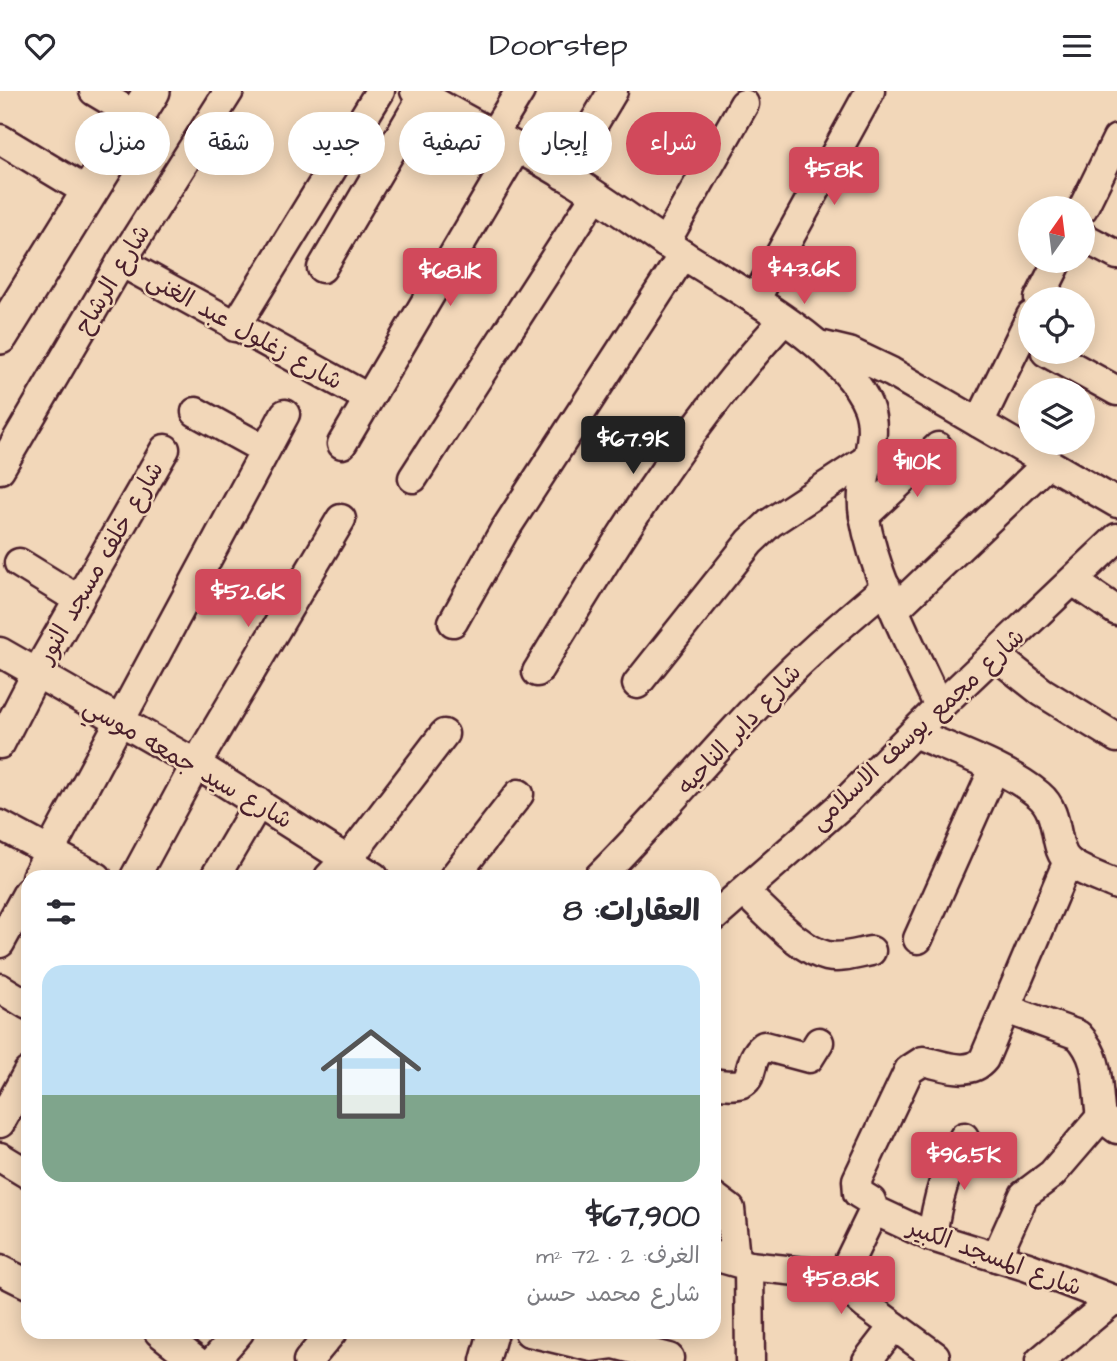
<!DOCTYPE html>
<html lang="ar">
<meta charset="utf-8">
<style>
:root{--surface:#fff;--page:#f2f2f3;--text:#2b2b33;--muted:#7c7c81;--line:#e1e1e2;--accent:#d1495b}
body{margin:0;font-family:"Architects Daughter","Playpen Sans Arabic",sans-serif;background:var(--page);color:var(--text);direction:rtl;height:100vh;display:flex;flex-direction:column;font-size:26px;white-space:nowrap}
*{box-sizing:border-box;margin:0}
p{font-size:23px;color:var(--muted)}
.icon{flex:none;width:38px;height:38px;fill:none;stroke:currentColor;stroke-width:2;stroke-linecap:round;stroke-linejoin:round}
.map{position:relative;flex:1;overflow:hidden;direction:ltr}
.details{position:absolute;left:21px;top:779px;width:700px;height:469px;display:flex;flex-direction:column;background:var(--surface);border-radius:21px;box-shadow:0 4px 18px #0003;direction:rtl}
.details>*{flex:none}
.top-card{position:absolute;left:21px;top:21px;width:700px;height:63px;direction:rtl;display:flex;gap:14px}
.needle{width:46px;rotate:14deg}
.buttons{position:absolute;left:1018px;top:105px;display:grid;gap:14px}
.buttons a{display:grid;place-items:center;width:77px;height:77px;border-radius:50%;background:var(--surface);box-shadow:0 4px 18px #0003;font-size:35px}
.price{position:absolute;translate:-50% -60px;padding:0 16px;border-radius:7px;background:var(--accent);color:#fff;font-size:23px;line-height:46px;filter:drop-shadow(0 2px 4px #0008)}
.price::after{content:'';position:absolute;left:50%;top:42px;width:21px;height:16px;margin-left:-10px;background:inherit;clip-path:polygon(0 0,100% 0,50% 100%)}
.price.active{background:#222;color:#fff}
ul{padding:0;list-style:none}
li{display:grid;align-content:center;gap:14px;height:371px;padding:0 21px}
li+li{border-top:2px solid var(--line)}
li span{display:grid;place-items:center;height:217px;border-radius:21px;color:#555}
li>.icon{margin-inline-start:auto}
span .icon{width:126px;height:126px;fill:#fffc;stroke-width:1}
li b{font-size:30px}
h2{display:flex;justify-content:space-between;align-items:center;height:84px;padding:0 21px;font-size:30px}
.pill{padding:0 24px;border-radius:32px;background:var(--surface);box-shadow:0 4px 18px #0003;font-size:24px;line-height:63px}
.pill.active{background:var(--accent);color:#fff}
header{display:flex;justify-content:space-between;align-items:center;height:91px;padding:0 21px;background:var(--surface);font-size:32px;font-weight:600}
.map>svg:first-child{display:block}
.lines{fill:none;stroke-linecap:round;stroke-linejoin:round}
.minor-casing{stroke:#4a1f2b;stroke-width:33}
.tertiary-casing{stroke:#4a1f2b;stroke-width:40}
.minor{stroke:#f2d7b9;stroke-width:28}
.tertiary{stroke:#f2d7b9;stroke-width:35}
.labels{text-anchor:middle;stroke-width:5;stroke-linejoin:round;paint-order:stroke}
.street-label{font-size:24px;fill:#4a1f2b;stroke:#f2d7b9}
</style>
<header><svg class="icon" aria-label="menu" viewBox="0 0 24 24"><path d="M4 6h16M4 12h16M4 18h16"/></svg>Doorstep<svg class="icon" aria-label="heart" viewBox="0 0 24 24"><path d="M12 20l-8-8c-3-5 5-10 8-4 3-6 11-1 8 4z"/></svg></header>
<div class="map">
<svg width="1117" height="1270" viewBox="0 0 1117 1270">
<rect width="100%" height="100%" fill="#f2d7b9"/>
<filter id="ink" filterUnits="userSpaceOnUse"><feTurbulence type="fractalNoise" baseFrequency=".0143" numOctaves="2"/><feDisplacementMap in="SourceGraphic" scale="14" xChannelSelector="R" yChannelSelector="G"/><feConvolveMatrix kernelMatrix="1 2 1 2 8 2 1 2 1" color-interpolation-filters="sRGB"/></filter>
<g filter="url(#ink)">
<g class="lines">
<g class="minor-casing">
<g id="minor">
<path d="M94,0L136,25"/>
<path d="M415,0C464,28 515,54 563,83C604,108 642,137 682,163C736,198 844,255 868,315C881,349 857,388 864,424C876,491 911,554 939,616"/>
<path d="M493,44L520,0"/>
<path d="M0,48L88,101"/>
<path d="M563,84L613,0"/>
<path d="M1083,117L1117,48"/>
<path d="M1083,146L1117,164"/>
<path d="M665,152L744,13"/>
<path d="M121,171L368,307"/>
<path d="M322,177L423,5"/>
<path d="M1039,208L1058,170"/>
<path d="M755,209L870,0"/>
<path d="M235,236L380,0"/>
<path d="M824,255L849,261L891,281L1117,412"/>
<path d="M1046,261L1117,300"/>
<path d="M196,321L265,359"/>
<path d="M979,332L1031,225"/>
<path d="M342,353L516,58"/>
<path d="M0,378L121,171L229,0"/>
<path d="M413,387L595,105"/>
<path d="M864,425L938,356"/>
<path d="M19,472L79,509"/>
<path d="M1073,490L1117,520"/>
<path d="M895,518L1048,372"/>
<path d="M453,531L504,440L683,164"/>
<path d="M0,561L196,673L374,786"/>
<path d="M995,564L1042,601L1117,647"/>
<path d="M537,581C611,459 686,335 783,230"/>
<path d="M637,593L750,451L770,432L866,369"/>
<path d="M914,642C953,659 1007,677 1039,704C1062,723 1052,758 1069,771C1081,781 1102,787 1117,794"/>
<path d="M0,653L36,583L165,358"/>
<path d="M0,734L97,786"/>
<path d="M36,786L285,323"/>
<path d="M135,786L196,673L341,428"/>
<path d="M215,786L259,711"/>
<path d="M329,786L356,758L444,643"/>
<path d="M454,786L519,703"/>
<path d="M599,786C654,731 703,672 756,616C796,572 841,534 886,496"/>
<path d="M744,801C766,820 799,859 827,865C841,868 856,863 871,860"/>
<path d="M714,826L845,711L939,616L1117,447"/>
<path d="M918,848L994,678"/>
<path d="M0,852L28,801"/>
<path d="M0,897L28,914"/>
<path d="M1006,918L1078,944C1101,968 1096,995 1101,1026L1117,1038"/>
<path d="M714,992C765,1001 740,974 764,955L809,967L819,951"/>
<path d="M0,1032L28,981"/>
<path d="M0,1066L28,1083"/>
<path d="M714,1106L730,1118L735,1168"/>
<path d="M874,1119L932,1146L1028,1176L1117,1210"/>
<path d="M932,1146C937,1108 946,1079 964,1046"/>
<path d="M714,1165L749,1175L750,1270"/>
<path d="M996,1166L1024,1104L1052,1083L1101,1026"/>
<path d="M749,1175L815,1182L839,1191L867,1215L935,1265"/>
<path d="M0,1179L28,1193"/>
<path d="M839,1191L874,1119L871,1110L858,1102L857,1089L909,979L923,970C943,974 970,986 984,968L1068,770"/>
<path d="M159,1241L196,1270"/>
<path d="M529,1241L592,1256L614,1253L669,1267"/>
<path d="M214,1270L239,1241"/>
<path d="M308,1270L332,1241"/>
<path d="M485,1270L493,1241"/>
<path d="M867,1270L894,1235"/>
<path d="M1040,1270L1113,1209"/>
</g>
</g>
<g class="tertiary-casing">
<path id="tertiary" d="M0,245L152,0"/>
</g>
<use href="#minor" class="minor"/>
<use href="#tertiary" class="tertiary"/>
</g>
</g>
<g class="labels">
<g class="street-label">
<text transform="translate(112 188) rotate(-59)" y="8">شارع الرشاح</text>
<text transform="translate(245 239) rotate(29)" y="8">شارع زغلول عبد الغنى</text>
<text transform="translate(100 471) rotate(-60)" y="8">شارع خلف مسجد النور</text>
<text transform="translate(739 638) rotate(-47)" y="8">شارع داير الناحيه</text>
<text transform="translate(917 638) rotate(-43)" y="8">شارع مجمع يوسف الاسلامى</text>
<text transform="translate(188 672) rotate(30)" y="8">شارع سيد جمعه موسي</text>
<text transform="translate(995 1166) rotate(20)" y="8">شارع المسجد الكبير</text>
</g>
</g>
</svg>
<div class="buttons">
<a><svg class="needle" viewBox="-14 -14 28 28"><path d="M0-13l5 13h-10z" fill="#e53935"/><path d="M0 13l5-13h-10z" fill="#7c7c81"/></svg></a>
<a><svg class="icon" aria-label="locate" viewBox="0 0 24 24"><circle cx="12" cy="12" r="6"/><path d="M12 2v4M12 18v4M2 12h4M18 12h4"/></svg></a>
<a><svg class="icon" aria-label="layers" viewBox="0 0 24 24"><path d="M12 4l9 5-9 5-9-5zM3 14l9 5 9-5"/></svg></a>
</div>
<b class="price" style="left:834px;top:116px">$58K</b>
<b class="price" style="left:804px;top:215px">$43.6K</b>
<b class="price" style="left:450px;top:217px">$68.1K</b>
<b class="price active" style="left:633px;top:385px">$67.9K</b>
<b class="price" style="left:917px;top:408px">$110K</b>
<b class="price" style="left:248px;top:538px">$52.6K</b>
<b class="price" style="left:964px;top:1101px">$96.5K</b>
<b class="price" style="left:841px;top:1225px">$58.8K</b>
<div class="top-card">
<a class="pill active">شراء</a>
<a class="pill">إيجار</a>
<a class="pill">تصفية</a>
<a class="pill">جديد</a>
<a class="pill">شقة</a>
<a class="pill">منزل</a>
</div>
<section class="details">
<h2>العقارات: 8<svg class="icon" aria-label="filters" viewBox="0 0 24 24"><path d="M4 7h16M4 17h16"/><circle cx="9" cy="7" r="2"/><circle cx="15" cy="17" r="2"/></svg></h2>
<ul>
<li><span style="background:linear-gradient(#bfe0f5 60%,#7fa58c 0)"><svg class="icon" aria-label="home" viewBox="0 0 24 24"><path d="M3 11l9-7 9 7M6 9v11h12V9"/></svg></span><div><b>$67,900</b><p>الغرف: 2 · 72 m²</p><p>شارع محمد حسن</p></div></li>
</ul>
</section>
</div>
